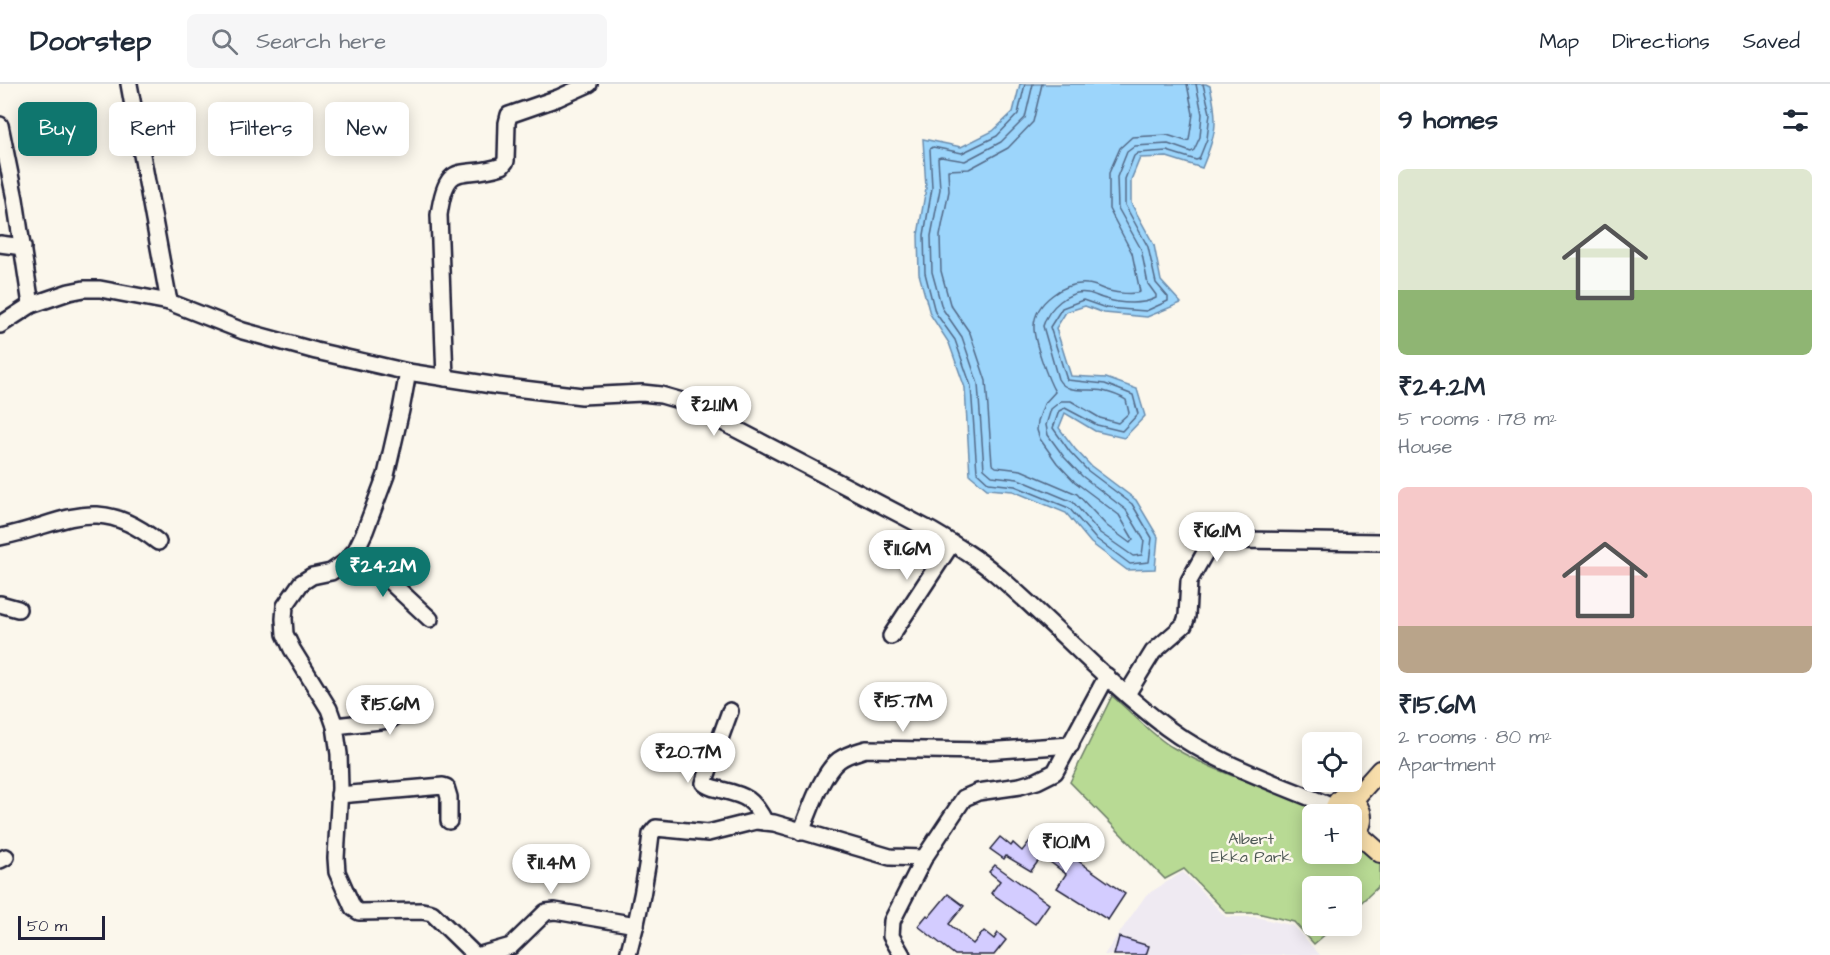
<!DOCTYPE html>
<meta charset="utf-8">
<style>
:root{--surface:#fff;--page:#f6f6f7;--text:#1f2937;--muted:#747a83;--line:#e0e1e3;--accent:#0f766e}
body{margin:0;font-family:"Architects Daughter",sans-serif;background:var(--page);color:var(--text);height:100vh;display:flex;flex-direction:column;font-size:22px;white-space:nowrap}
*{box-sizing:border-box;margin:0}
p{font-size:20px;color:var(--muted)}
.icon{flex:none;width:33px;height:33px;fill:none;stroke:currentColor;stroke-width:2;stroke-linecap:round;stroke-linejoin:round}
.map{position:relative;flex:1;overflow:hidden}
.panel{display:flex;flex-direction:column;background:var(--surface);width:450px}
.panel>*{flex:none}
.banner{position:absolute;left:18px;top:18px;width:570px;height:54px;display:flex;gap:12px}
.buttons{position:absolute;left:1302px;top:648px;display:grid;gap:12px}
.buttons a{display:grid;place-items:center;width:60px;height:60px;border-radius:9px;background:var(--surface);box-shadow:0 3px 15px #0003;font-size:30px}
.scale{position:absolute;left:18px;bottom:15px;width:87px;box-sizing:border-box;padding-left:6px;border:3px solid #22223b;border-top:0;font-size:16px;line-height:21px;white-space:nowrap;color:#22223b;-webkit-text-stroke:4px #fbf7ec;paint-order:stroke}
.price{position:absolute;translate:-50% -51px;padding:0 14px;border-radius:21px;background:#fff;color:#222;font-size:20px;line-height:39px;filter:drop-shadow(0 2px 3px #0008)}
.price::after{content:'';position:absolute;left:50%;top:36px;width:18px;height:14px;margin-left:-9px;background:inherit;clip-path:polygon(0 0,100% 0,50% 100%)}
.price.on{background:var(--accent);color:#fff}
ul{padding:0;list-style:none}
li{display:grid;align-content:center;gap:12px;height:318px;padding:0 18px}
li span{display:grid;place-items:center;height:186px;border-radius:9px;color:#555}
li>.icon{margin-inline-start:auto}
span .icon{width:108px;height:108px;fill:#fffc;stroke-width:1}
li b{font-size:26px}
h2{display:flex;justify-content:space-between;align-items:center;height:72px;padding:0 18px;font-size:26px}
.chip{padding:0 21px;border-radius:9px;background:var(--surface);box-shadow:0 3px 15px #0003;font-size:21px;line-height:54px}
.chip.on{background:var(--accent);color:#fff}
header{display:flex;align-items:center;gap:36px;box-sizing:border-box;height:84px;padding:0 30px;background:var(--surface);border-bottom:2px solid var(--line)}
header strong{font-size:28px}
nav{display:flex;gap:33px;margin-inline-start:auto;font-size:21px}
.search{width:420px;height:54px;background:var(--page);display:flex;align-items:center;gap:15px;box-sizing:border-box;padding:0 21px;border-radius:9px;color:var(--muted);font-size:22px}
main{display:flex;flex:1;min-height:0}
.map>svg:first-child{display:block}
.built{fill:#efeaf2}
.green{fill:#b8da94;stroke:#6d7e68;stroke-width:1.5}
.water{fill:#9cd5fb;stroke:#6b8dae;stroke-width:1.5}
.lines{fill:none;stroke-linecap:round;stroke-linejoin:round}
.shore{stroke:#536a88;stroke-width:1.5}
.building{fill:#d3ccff;stroke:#22223b;stroke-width:1.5}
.minor-casing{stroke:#22223b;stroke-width:20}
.major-casing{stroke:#22223b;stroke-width:22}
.minor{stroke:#fbf7ec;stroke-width:15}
.major{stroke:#f8deab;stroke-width:18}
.labels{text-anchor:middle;stroke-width:5;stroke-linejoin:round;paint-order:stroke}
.park-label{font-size:16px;fill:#4f5956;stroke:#fbf7ec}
</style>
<header>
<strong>Doorstep</strong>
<div class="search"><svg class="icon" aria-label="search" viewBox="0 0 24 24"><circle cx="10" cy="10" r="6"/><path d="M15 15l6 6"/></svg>Search here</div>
<nav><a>Map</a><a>Directions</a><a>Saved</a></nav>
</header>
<main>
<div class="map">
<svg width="1380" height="871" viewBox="0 0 1380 871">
<rect width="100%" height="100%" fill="#fbf7ec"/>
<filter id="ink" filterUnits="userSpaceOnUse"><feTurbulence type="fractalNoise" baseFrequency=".0167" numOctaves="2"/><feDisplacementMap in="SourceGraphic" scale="12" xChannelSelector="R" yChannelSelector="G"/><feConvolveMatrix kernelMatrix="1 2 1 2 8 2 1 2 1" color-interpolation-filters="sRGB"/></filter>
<g filter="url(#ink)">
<path class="built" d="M1183,788L1226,833H1256L1294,842L1320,871H1104L1146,811Z"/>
<path class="green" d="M1112,612C1129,626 1154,653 1172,663C1223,693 1281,708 1335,730H1312V770H1352V741L1380,767V801L1352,827V802H1312V842H1335L1314,860L1294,838L1257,829H1227L1184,785L1165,795L1070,698Z"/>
<path class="water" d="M1020,0H1206L1210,2C1219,39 1216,50 1202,84L1167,73L1140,74L1131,96V119L1154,161L1161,197L1181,219L1147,233L1104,229L1085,222L1066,228L1056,244L1071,292L1106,294L1137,305L1145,332L1124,354L1095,347L1065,329L1059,344L1075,365L1091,382L1136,416L1158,453L1155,485L1127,486L1091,459L1066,429L1013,407L987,405L970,391L965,304L949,259L930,230L919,190L918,151L926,104L923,55L961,63L993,47L1013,28Z"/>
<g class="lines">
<g class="shore">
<path d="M1025,0L1018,30L997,52L962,69L933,63L930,65L932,104L924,151L925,189L935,228L955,256L971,302L977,388L989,399L1015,402L1069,424L1095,454L1130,480L1149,478L1152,454L1132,420L1087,386L1070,368L1053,344L1059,327L1065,324L1097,341L1122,347L1138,330L1133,311L1105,300L1067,296L1050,243L1062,224L1083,216L1106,224L1146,227L1168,217V213L1156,199L1148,163L1125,121V95L1134,72L1138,69L1167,67L1196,76L1199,75L1207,55L1210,29L1203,0"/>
<path d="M1033,0L1025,34L1001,58L965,77L941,73L938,74L940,105L931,152L932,188L942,224L962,253L978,300L984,385L992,392L1018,395L1073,418L1100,449L1133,472L1142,471L1144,456L1126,426L1082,392L1064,373L1048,351L1046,341L1051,325L1061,317H1071L1100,334L1118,339L1129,329L1126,316C1120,312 1111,309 1103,307C1088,304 1067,311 1058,295L1043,242C1048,224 1069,205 1088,209C1094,210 1100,214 1106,215C1120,220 1143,221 1156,214V211L1148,200L1141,165L1118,124L1117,93L1127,68L1135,62L1168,60L1191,68L1194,66L1200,53L1202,30L1196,0"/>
<path d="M1042,0L1033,38L1008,64L969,85L948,86L949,107L940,152L941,187L950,220L970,249L986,297L992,380L996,383L1021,386L1077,410L1107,442L1130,459L1133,455L1119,431L1075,398L1057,379L1040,355L1037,346L1038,337L1044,320L1055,308C1048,296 1033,255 1034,242C1035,218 1064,198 1087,200C1095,200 1101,205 1109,207C1117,209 1132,211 1140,208L1132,169L1109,125V89L1120,64L1132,53L1167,51L1186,57L1189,56L1193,30L1187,0"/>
</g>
</g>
<g class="building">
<path d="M1037,748L1125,810L1108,836L1057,804L1066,790L1042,772L1031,787L1006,772L1004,775L990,765L1000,753L1011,762L1013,759L1022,767Z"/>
<path d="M995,781L1049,820L1035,840L991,809L1000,797L989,788Z"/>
<path d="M948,810L964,822L949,840L973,860L984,847L994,855L998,849L1006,856L994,871H955L918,842L927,831L929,833Z"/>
<path d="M1119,853L1149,862L1146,871H1114Z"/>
</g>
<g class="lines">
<g class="minor-casing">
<g id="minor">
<path d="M129,0L169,218"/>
<path d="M0,41L15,115L31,221"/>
<path d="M0,160L23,163"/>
<path d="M0,241L31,221L69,208L84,205H100L169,218L243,247L316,267L408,288L498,302L582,312L642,309L661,311L682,317L932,447C954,460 976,473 996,490C1054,539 1105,597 1166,643C1214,679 1279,700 1335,724"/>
<path d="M408,288L401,326L386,391L365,447L356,466L344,479L331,488L312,492L301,499L285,522L284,535L285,550L292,565L329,625L335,642L339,670L340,704L336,774L337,788L353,824L359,828L422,827L432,829L475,871"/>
<path d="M445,294L439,131C447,73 461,96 502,82L506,77L507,39L509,31L558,14L589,0"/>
<path d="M0,453C65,440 96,408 158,458"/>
<path d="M344,479L373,488L386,494L430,535"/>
<path d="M0,520L18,525"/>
<path d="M891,552L952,459"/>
<path d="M1127,610L1153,568L1184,541L1187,532L1189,497L1211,458L1240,456L1380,458"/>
<path d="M730,627L704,699C710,704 715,704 722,706C747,712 753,715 765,738"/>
<path d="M335,642L389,636L393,634L388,615"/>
<path d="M339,711L443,702L446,703L449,713V737"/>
<path d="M801,748C810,727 821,690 839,676C847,670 857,668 866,665L986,667L1071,661"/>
<path d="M0,776L6,773"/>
<path d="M480,871L511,862L546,828L555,827L636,841"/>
<path d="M628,871C639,831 647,791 651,750L656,744L708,749L756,737L774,739L890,773L924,774"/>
<path d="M902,871L891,852L892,837L924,774L964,714L978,708L1020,702L1037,697L1055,688L1107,592"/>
</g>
</g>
<g class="major-casing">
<g id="major">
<path d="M1355,714L1380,686"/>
<path d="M1333,730C1342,686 1380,740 1352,748"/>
<path d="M1356,748L1380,769"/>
</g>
</g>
<use href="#minor" class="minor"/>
<use href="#major" class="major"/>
</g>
</g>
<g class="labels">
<g class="park-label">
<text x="1251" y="760">Albert<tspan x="1251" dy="18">Ekka Park</tspan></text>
</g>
</g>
</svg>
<div class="buttons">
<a><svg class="icon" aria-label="locate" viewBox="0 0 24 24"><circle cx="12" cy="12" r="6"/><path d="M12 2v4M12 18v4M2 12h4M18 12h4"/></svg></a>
<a>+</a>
<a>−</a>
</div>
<div class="scale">50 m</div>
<b class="price" style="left:714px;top:353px">₹21.1M</b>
<b class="price" style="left:1217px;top:479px">₹16.1M</b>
<b class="price" style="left:907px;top:497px">₹11.6M</b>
<b class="price on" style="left:383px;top:514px">₹24.2M</b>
<b class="price" style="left:903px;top:649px">₹15.7M</b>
<b class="price" style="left:390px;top:652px">₹15.6M</b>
<b class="price" style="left:688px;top:700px">₹20.7M</b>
<b class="price" style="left:1066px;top:790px">₹10.1M</b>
<b class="price" style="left:551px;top:811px">₹11.4M</b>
<div class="banner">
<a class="chip on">Buy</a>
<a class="chip">Rent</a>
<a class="chip">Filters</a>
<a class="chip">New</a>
</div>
</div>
<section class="panel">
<h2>9 homes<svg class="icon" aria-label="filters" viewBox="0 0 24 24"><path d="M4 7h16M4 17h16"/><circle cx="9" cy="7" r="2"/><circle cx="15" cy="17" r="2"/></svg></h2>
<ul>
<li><span style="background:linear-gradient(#dfe7d0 65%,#8fb573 0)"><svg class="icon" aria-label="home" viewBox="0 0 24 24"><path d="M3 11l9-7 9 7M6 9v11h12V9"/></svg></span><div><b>₹24.2M</b><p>5 rooms · 178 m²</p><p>House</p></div></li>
<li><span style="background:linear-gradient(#f6c9c9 75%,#b9a48a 0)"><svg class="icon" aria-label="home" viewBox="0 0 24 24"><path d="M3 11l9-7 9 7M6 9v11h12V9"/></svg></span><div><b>₹15.6M</b><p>2 rooms · 80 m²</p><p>Apartment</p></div></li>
</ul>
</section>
</main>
